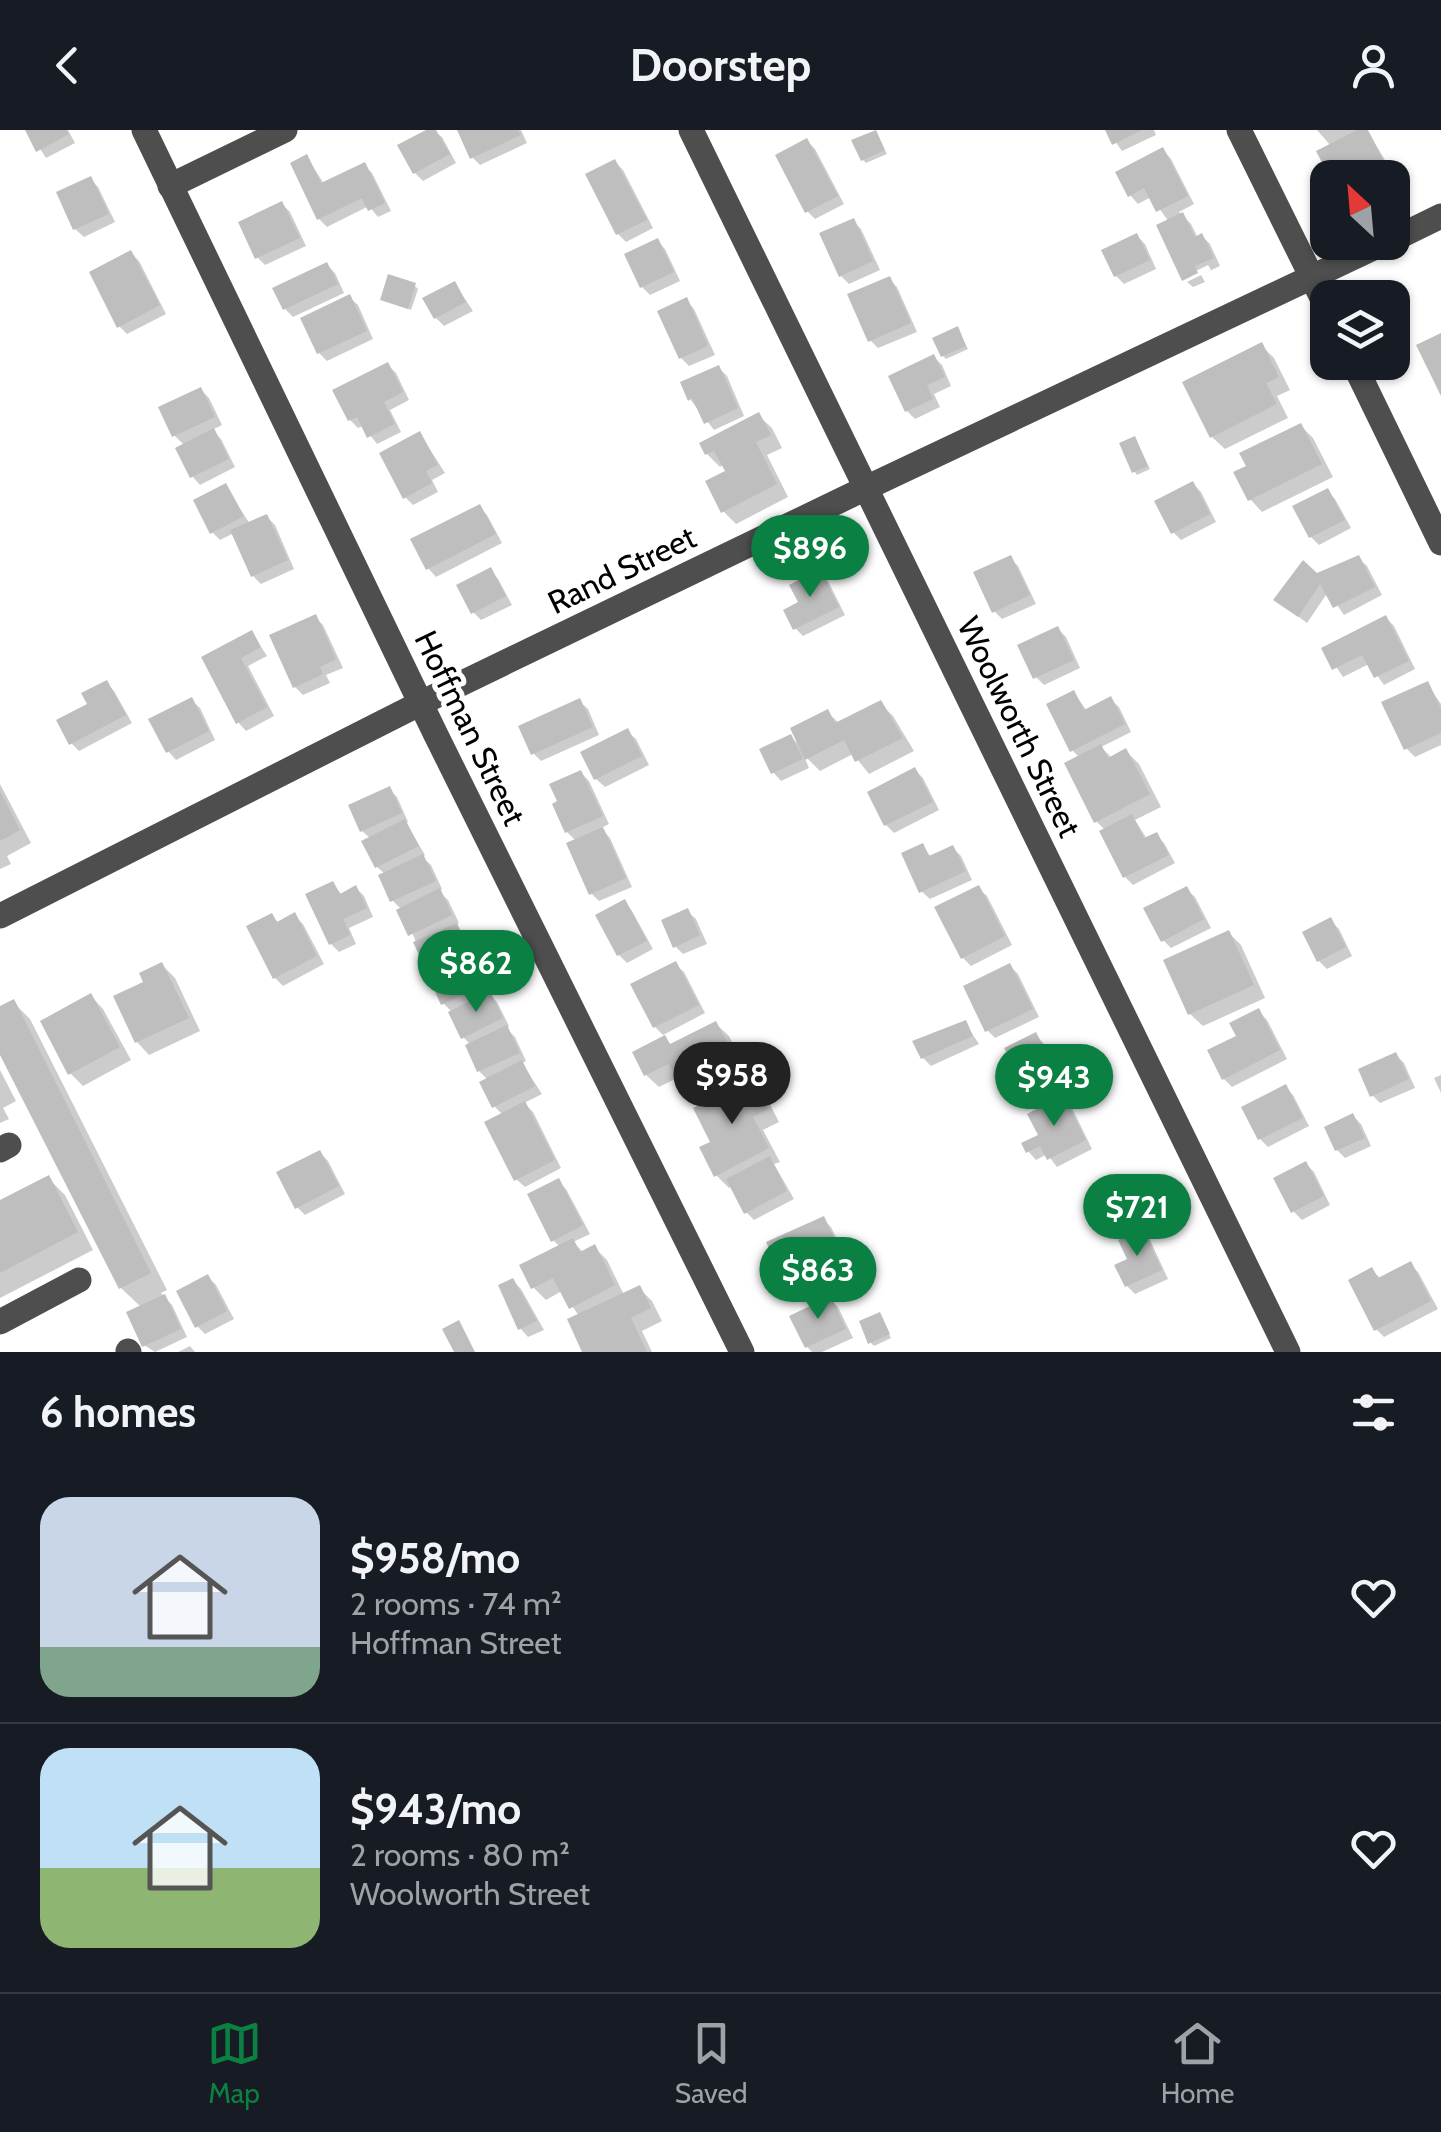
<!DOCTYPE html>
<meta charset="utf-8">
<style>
:root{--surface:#171b24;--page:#242831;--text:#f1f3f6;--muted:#9ea1a6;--line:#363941;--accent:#0b8043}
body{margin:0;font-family:Cabin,sans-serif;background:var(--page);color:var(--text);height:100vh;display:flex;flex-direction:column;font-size:38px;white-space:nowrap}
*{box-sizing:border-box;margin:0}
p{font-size:32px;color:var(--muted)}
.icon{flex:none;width:55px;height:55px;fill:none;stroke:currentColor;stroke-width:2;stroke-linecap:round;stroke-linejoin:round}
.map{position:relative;height:1222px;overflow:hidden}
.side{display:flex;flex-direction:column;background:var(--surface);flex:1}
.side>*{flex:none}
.needle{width:65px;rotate:334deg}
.fabs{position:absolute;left:1310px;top:30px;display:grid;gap:20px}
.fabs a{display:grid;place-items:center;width:100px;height:100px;border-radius:20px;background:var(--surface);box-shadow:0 2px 8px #0004;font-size:50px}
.price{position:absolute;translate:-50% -85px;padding:0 22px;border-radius:35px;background:var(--accent);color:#fff;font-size:32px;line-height:65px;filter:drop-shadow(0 2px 5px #0008)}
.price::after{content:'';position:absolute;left:50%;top:60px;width:30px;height:22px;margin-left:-15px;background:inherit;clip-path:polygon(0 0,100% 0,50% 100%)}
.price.active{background:#222;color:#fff}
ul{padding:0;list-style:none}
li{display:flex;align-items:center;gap:30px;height:250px;padding:0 40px}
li+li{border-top:2px solid var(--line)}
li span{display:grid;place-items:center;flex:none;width:280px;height:200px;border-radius:30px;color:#555}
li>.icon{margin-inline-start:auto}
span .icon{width:120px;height:120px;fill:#fffc;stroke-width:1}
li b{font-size:42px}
h2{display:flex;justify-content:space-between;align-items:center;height:120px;padding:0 40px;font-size:42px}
header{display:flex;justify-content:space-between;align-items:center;height:130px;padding:0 40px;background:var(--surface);font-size:45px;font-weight:800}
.dock{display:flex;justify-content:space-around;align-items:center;height:140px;border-top:2px solid var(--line);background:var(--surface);font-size:28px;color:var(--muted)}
.dock a{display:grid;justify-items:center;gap:5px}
.dock .active{color:var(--accent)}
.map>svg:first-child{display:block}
.shadow{fill:#0003}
.building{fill:#bebebe}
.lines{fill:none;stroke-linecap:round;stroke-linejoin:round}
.minor{stroke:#4e4e4e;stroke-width:25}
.labels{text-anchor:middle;stroke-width:10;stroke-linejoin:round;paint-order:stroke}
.street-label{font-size:32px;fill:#000;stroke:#fff}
</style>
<header><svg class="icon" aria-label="back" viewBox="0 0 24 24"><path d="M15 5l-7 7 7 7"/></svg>Doorstep<svg class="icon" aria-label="person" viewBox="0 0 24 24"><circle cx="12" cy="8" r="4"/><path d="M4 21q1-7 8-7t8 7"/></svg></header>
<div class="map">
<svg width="1441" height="1222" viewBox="0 0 1441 1222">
<rect width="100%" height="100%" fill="#fff"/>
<g class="shadow">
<path d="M28,0H68L75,13L46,28Z"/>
<path d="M431,0L442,7L456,33L423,51L415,43Z"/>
<path d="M460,0H521L527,13L480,35L472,27Z"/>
<path d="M1107,0H1154L1156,5L1122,21Z"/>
<path d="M1317,0H1367L1395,47L1333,48L1331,16Z"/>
<path d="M875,2L887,24L866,33L863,30Z"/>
<path d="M807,11L815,19L844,74L815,89L807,81Z"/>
<path d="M1163,20L1171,29L1194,74L1179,82L1191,94L1198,108L1202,106L1210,114L1220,136L1201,145L1205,152L1193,157L1187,152L1211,140L1208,135L1184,147L1169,92L1151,67L1138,74L1130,65Z"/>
<path d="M307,27L324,54L364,35L372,43L391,81L378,87L369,76L327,97L319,89Z"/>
<path d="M615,32L623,40L653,98L626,112L618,104Z"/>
<path d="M90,49L98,57L115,92L84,107L75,99Z"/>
<path d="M282,74L290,82L306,116L265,135L257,127Z"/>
<path d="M853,91L861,99L880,140L849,154L841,146Z"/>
<path d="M1137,106L1145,114L1156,139L1124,154L1116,146Z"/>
<path d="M657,111L665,119L680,151L650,165L642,157Z"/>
<path d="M131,123L139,131L166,184L127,204L119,196Z"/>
<path d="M327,135L335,143L344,163L293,187L285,179Z"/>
<path d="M889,149L897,157L917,202L878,218L870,210Z"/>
<path d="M455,154L473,181L444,196L436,188Z"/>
<path d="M414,155L418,159L411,180L383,169Z"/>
<path d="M349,167L358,175L373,209L327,231L319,223Z"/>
<path d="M686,170L694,179L715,225L689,236L681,228Z"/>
<path d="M960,203L968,219L946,229L943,226Z"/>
<path d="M1261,215L1274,228L1290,260L1277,266L1288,288L1225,319L1212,307Z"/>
<path d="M934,227L942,235L951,256L934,264L940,277L915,289L907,281Z"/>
<path d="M388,235L396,243L409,270L390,280L401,302L377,314L363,296L358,298L350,290Z"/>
<path d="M719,238L727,246L744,286L714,300L690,269Z"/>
<path d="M201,260L209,268L222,295L212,300L221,309L235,337L200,355L192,346L185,316L174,305Z"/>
<path d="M759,286L772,298L782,318L767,325L788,367L736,394L723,381L728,342L724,334L720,337L707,324Z"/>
<path d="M1301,296L1313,308L1333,347L1262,382L1250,369L1249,337Z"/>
<path d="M420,304L445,343L432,350L438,362L413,375L405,367Z"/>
<path d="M1135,309L1150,339L1137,345L1134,341Z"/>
<path d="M1193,354L1201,362L1216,392L1181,410L1173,402Z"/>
<path d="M225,356L250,394L267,387L275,395L294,439L261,454L253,446L234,403L220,410L212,402Z"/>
<path d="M1327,361L1335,369L1351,398L1319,415L1311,407Z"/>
<path d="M479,377L487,385L502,413L436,447L428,438Z"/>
<path d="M1010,428L1018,436L1036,474L1002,489L994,481Z"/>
<path d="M1358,428L1367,436L1382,465L1344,485L1328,462L1307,493L1276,470L1317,445Z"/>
<path d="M490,440L498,449L512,475L481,490L473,482Z"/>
<path d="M820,443L828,451L845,485L803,506L795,498Z"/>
<path d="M315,487L323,495L343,538L326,545L330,553L303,565L295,557Z"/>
<path d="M1386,488L1394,496L1415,539L1384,555L1369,534L1343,547L1324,519Z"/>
<path d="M1058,499L1066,507L1080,538L1044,555L1036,547Z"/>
<path d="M252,503L267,526L248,536L274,586L246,601L238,592L204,528Z"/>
<path d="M106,553L114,561L132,593L79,621L71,613L90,575Z"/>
<path d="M1427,554L1441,574V615L1415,627L1407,619Z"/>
<path d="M1074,563L1087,581L1110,569L1119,577L1131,602L1101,617L1112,628L1126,621L1139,634L1161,677L1135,690L1147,709L1156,705L1164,713L1175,733L1133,755L1125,747L1105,700L1096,691L1080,628L1072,620Z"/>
<path d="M191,570L200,578L215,610L176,630L168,621Z"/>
<path d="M579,571L588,579L599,605L541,631L533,623Z"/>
<path d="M880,573L893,586L914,621L869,644L853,624L820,641L803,624L809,638L781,651L773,642L791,607L801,617L827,582L839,593Z"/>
<path d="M627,601L636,609L649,635L605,657L596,649L584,623Z"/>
<path d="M915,640L923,648L939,680L894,703L886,695Z"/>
<path d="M581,643L589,651L609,694L601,698L610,708L632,757L599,771L591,763L576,711L567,702Z"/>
<path d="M0,654L31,713L7,726L11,734L0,739Z"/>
<path d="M389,659L397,667L408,692L406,693L425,725L422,727L431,735L442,759L439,761L448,770L459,793L455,795L464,804L476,828L472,830L481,839L492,863L489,864L497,872L509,896L506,898L515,907L526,931L522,933L542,964L524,973L533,982L561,1038L525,1057L516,1049L503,985L494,976L488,950L479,941L468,916L471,915L463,907L452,882L443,873L437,848L428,839L402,780L392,770L385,744L377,737L371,709L362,701Z"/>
<path d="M922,716L932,728L953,718L961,726L972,750L930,769L921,761Z"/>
<path d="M333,754L342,765L356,758L364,766L373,787L349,798L356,814L339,822L331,814Z"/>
<path d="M978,758L987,766L1012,815L971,836L963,828Z"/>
<path d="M1186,759L1195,767L1211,798L1171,818L1163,810Z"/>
<path d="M624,772L632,781L653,819L627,833L619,825L598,786Z"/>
<path d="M687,781L696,789L707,814L683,824L675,816Z"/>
<path d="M294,785L303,794L324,834L283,856L275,848L271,786L279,793Z"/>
<path d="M1330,790L1339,799L1352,826L1327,839L1319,831Z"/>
<path d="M1229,803L1241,815L1265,868L1203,896L1190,884Z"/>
<path d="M675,834L684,842L705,883L663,905L655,897L634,855Z"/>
<path d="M162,835L175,848L200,901L149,925L137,912L147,853Z"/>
<path d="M1010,836L1018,844L1039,887L995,908L987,900Z"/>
<path d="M91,866L103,879L131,930L83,956L70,943Z"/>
<path d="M13,872L30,889L167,1160L161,1163L172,1175L187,1207L155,1222L144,1215L141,1177L121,1158L0,919V879Z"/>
<path d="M1258,881L1267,890L1287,929L1232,957L1224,949L1239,907Z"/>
<path d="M965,893L979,914L931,936L923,928Z"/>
<path d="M716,894L729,906L751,951L764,963L779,992L763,1000L780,1032L774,1034L794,1069L754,1090L746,1082L732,1056L729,1058L716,1045L713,1013L699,977L688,966L679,947L659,957L646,945L665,908L672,916Z"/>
<path d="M1036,905L1044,914L1065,954L1037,968L1029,960Z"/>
<path d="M1396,925L1404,933L1415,958L1380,973L1372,965Z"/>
<path d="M0,940L16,971L3,978L9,989L0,993Z"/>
<path d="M1441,945V963L1434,948Z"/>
<path d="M1285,957L1293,965L1309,996L1268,1017L1260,1009Z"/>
<path d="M1063,968L1071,976L1092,1019L1057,1037L1047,1024L1036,1030L1028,1021Z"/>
<path d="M1353,986L1361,994L1371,1016L1345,1028L1337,1020Z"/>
<path d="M320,1023L328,1031L345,1064L305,1085L297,1077Z"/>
<path d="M1306,1034L1314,1042L1330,1075L1302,1090L1294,1082Z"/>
<path d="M48,1048L65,1065L93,1120L0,1168V1073Z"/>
<path d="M558,1051L566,1059L590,1104L573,1112L584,1123L594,1117L607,1130L624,1165L639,1158L652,1171L662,1191L642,1201L652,1222H585L579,1186L562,1161L546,1170L533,1157L560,1117L553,1110Z"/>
<path d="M823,1089L831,1097L847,1131L793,1155L785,1146Z"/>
<path d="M1142,1102L1150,1110L1168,1149L1135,1164L1127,1156L1130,1130Z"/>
<path d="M1410,1134L1418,1142L1438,1179L1384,1207L1376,1199L1372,1140L1381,1149Z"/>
<path d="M208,1147L216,1155L234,1189L205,1204L197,1196Z"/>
<path d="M513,1151L521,1159L544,1200L528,1207L520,1198Z"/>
<path d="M830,1169L838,1177L853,1208L822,1222H812L807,1217Z"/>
<path d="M880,1185L891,1208L874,1216L870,1212Z"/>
<path d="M190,1216L195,1222H178Z"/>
</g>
<g class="building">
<path d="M25,0H66L69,4L36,22Z"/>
<path d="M426,0H436L450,24L413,44L397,15Z"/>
<path d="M457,0H518L521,5L470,29Z"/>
<path d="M876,0L885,20L861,31L851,10Z"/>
<path d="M1105,0H1142L1112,15Z"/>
<path d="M1357,0H1368L1388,39L1371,48H1330L1316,21Z"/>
<path d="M807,8L838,66L805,83L775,25Z"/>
<path d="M1163,17L1188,66L1156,82L1144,58L1128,67L1115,42Z"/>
<path d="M307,24L321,53L365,32L385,73L368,81L362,68L317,90L290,33Z"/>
<path d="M615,29L647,90L616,105L585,44Z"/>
<path d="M91,46L109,84L73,100L56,62Z"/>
<path d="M282,71L300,108L255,129L238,92Z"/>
<path d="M1183,82L1195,107L1202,103L1214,128L1195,136L1198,143L1182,151L1156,95Z"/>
<path d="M854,88L873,131L839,147L819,103Z"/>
<path d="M1137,103L1150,130L1114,147L1101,120Z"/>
<path d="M658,108L674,142L640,158L624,124Z"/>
<path d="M131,120L160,175L117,198L89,142Z"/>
<path d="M327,132L338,154L283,180L272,158Z"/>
<path d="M388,144L416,153L408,179L380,170Z"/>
<path d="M890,146L911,193L868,212L847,164Z"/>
<path d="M455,151L466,172L434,189L422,168Z"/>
<path d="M350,164L367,201L317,224L300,188Z"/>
<path d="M687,167L708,216L679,229L657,181Z"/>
<path d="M958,196L966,216L941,227L932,208Z"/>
<path d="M1441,203V266L1416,215Z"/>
<path d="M1262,212L1279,247L1266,253L1277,274L1210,308L1182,252Z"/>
<path d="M934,224L945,247L927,255L933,269L905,282L888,246Z"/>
<path d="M388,232L403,262L384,272L395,294L367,308L357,287L348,291L332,260Z"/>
<path d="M719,235L738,278L704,294L692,268L688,271L680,252Z"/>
<path d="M201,257L215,287L172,307L158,277Z"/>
<path d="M759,282L771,305L756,312L777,354L721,383L705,351L725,341L714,321L705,325L699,313Z"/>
<path d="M1301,293L1322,334L1248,371L1233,342L1246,336L1239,323Z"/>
<path d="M214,298L229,329L190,348L175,318Z"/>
<path d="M420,301L438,335L426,341L432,353L403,369L379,323Z"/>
<path d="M1135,306L1148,336L1132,343L1119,313Z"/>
<path d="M1193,351L1210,384L1171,404L1154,371Z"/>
<path d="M226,353L244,386L210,404L193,370Z"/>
<path d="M1328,358L1345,390L1309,408L1292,376Z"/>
<path d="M480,374L496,404L426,440L410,409Z"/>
<path d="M267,384L288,430L251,447L230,400Z"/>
<path d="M1011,425L1030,465L992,483L973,442Z"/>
<path d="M1359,425L1375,457L1333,478L1320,454L1298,487L1273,470L1303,430L1317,443Z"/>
<path d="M491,437L506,466L471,484L456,455Z"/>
<path d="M820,439L839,477L793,500L783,480L798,472L789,455Z"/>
<path d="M316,484L336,529L320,537L323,544L293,558L269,505Z"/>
<path d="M1386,485L1409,531L1374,548L1362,525L1332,540L1321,518Z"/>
<path d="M1058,496L1074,530L1033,549L1017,515Z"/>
<path d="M252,500L261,517L241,528L267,577L236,594L201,527Z"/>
<path d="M107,550L126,585L69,615L56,590L87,574L81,563Z"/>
<path d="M1428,551L1441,579V603L1404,620L1381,572Z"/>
<path d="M1074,560L1084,580L1111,566L1125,594L1070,622L1046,574Z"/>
<path d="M192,567L209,601L166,623L148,589Z"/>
<path d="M580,568L593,597L531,625L518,596Z"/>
<path d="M881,570L903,608L855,632L844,610L805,630L790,598L828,579L835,593Z"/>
<path d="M628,598L642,626L594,650L580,622Z"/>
<path d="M791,604L803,629L771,644L759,619Z"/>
<path d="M1101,614L1108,628L1126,618L1150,664L1094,693L1064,633Z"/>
<path d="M915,637L933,672L884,696L867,662Z"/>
<path d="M581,640L603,686L565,703L552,674L557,671L549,654Z"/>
<path d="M390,656L402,683L360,702L348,675Z"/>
<path d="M0,661L20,700L0,711Z"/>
<path d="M1132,684L1144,708L1157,702L1169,725L1123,748L1099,701Z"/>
<path d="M405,689L419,716L375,738L361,711Z"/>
<path d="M603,697L626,748L589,765L566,713Z"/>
<path d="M923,713L929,726L953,715L966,741L919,763L901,723Z"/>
<path d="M423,724L436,751L390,772L378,745Z"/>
<path d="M333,751L340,764L356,755L367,778L343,789L350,805L329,815L305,764Z"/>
<path d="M979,755L1005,806L961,829L934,777Z"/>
<path d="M1187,756L1204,789L1161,812L1143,778Z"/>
<path d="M440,758L452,785L408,806L396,780Z"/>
<path d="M625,769L647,811L617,826L595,785Z"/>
<path d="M688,778L700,805L673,818L661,790Z"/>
<path d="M295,782L317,826L273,849L246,796L272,783L277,792Z"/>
<path d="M1331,787L1346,817L1317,832L1302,802Z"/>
<path d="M457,793L469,820L426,840L413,812Z"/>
<path d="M1229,800L1254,855L1188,885L1163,830Z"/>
<path d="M474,828L486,854L441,875L429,848Z"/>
<path d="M676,831L699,875L653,898L630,854Z"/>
<path d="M162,832L189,888L135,913L113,866L143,852L139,843Z"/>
<path d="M1010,833L1033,879L985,902L963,856Z"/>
<path d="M490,861L503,888L461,909L448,882Z"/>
<path d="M91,863L120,917L68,945L40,891Z"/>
<path d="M14,869L151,1143L119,1159L0,925V876Z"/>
<path d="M1259,878L1280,920L1222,950L1207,920L1236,906L1229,893Z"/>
<path d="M966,890L973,906L921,929L912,911Z"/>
<path d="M716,891L741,939L686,968L669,934L644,946L632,922L665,905L670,914Z"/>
<path d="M507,895L520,923L477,942L465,915Z"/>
<path d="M1036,902L1058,946L1027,962L1004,918Z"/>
<path d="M1396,922L1409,949L1370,967L1358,939Z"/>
<path d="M522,930L535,956L492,978L479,952Z"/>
<path d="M752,947L768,979L753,987L769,1018L714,1047L699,1017L710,1012L693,978Z"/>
<path d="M1286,954L1303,988L1258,1010L1241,977Z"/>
<path d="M1063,965L1086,1010L1047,1030L1040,1016L1026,1023L1021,1013L1038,1005L1027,984Z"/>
<path d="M525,971L555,1030L514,1051L484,992Z"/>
<path d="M1353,983L1365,1008L1335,1021L1324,997Z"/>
<path d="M320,1020L339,1056L295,1079L276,1042Z"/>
<path d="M770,1026L787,1061L744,1084L726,1049Z"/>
<path d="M1306,1031L1324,1066L1291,1083L1273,1048Z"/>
<path d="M49,1045L78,1102L0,1143V1070Z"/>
<path d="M559,1048L583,1095L551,1112L527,1064Z"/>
<path d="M824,1086L840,1122L783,1148L766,1112Z"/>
<path d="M1143,1099L1162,1140L1125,1157L1114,1135L1127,1129L1118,1110Z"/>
<path d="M573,1108L580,1122L595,1114L615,1155L569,1179L553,1148L531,1159L519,1135Z"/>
<path d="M1411,1131L1431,1171L1374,1201L1348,1150L1372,1137L1378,1148Z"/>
<path d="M208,1144L227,1181L195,1198L176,1161Z"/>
<path d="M513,1148L537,1191L518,1200L498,1155Z"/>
<path d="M640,1155L651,1178L631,1188L647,1222H582L567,1189Z"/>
<path d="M165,1164L181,1199L142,1217L126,1182Z"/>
<path d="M831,1166L846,1199L805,1218L789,1186Z"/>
<path d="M880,1182L890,1204L868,1214L859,1191Z"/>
<path d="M459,1190L475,1222H454L442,1199Z"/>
</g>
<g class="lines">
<g class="minor">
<path d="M144,0L435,603L742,1222"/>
<path d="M691,0L1288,1222"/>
<path d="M1239,0L1328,180"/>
<path d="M170,56L285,0"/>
<path d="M1392,110L1441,86"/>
<path d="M1353,232L1441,413"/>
<path d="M0,786L421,573L866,358L1386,112"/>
<path d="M0,1020L9,1015"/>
<path d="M0,1192L79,1150"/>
<path d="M128,1221L129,1222"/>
</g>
</g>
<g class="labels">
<g class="street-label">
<text transform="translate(622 440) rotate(-26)" y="11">Rand Street</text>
<text transform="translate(1019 597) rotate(64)" y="11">Woolworth Street</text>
<text transform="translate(470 598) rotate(64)" y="11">Hoffman Street</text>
</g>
</g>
</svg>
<div class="fabs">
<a><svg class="needle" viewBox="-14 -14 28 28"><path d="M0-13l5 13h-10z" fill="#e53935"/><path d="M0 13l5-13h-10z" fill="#9ea1a6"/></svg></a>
<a><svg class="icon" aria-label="layers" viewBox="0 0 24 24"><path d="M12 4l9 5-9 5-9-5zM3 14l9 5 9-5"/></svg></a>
</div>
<b class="price" style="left:810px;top:470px">$896</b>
<b class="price" style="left:476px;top:885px">$862</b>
<b class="price active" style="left:732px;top:997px">$958</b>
<b class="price" style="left:1054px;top:999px">$943</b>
<b class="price" style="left:1137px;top:1129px">$721</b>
<b class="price" style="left:818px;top:1192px">$863</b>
</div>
<section class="side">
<h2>6 homes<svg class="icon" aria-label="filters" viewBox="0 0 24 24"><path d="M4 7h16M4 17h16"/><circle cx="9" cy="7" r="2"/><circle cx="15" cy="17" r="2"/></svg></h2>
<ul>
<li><span style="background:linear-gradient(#c9d6e8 75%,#7fa58c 0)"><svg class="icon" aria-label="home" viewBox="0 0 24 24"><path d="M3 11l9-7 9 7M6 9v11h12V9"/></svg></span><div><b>$958/mo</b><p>2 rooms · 74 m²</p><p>Hoffman Street</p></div><svg class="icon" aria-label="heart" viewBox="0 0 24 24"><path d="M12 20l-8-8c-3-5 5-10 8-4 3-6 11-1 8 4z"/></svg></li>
<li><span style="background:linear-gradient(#bfe0f5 60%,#8fb573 0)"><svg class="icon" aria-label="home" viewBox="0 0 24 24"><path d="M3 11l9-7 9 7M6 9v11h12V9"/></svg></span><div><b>$943/mo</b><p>2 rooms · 80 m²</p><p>Woolworth Street</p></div><svg class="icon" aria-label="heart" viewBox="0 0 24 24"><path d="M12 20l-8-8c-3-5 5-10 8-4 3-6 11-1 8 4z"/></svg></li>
</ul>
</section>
<nav class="dock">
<a class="active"><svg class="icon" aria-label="map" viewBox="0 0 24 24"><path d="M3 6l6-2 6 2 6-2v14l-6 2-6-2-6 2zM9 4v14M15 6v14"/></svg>Map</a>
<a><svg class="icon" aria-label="saved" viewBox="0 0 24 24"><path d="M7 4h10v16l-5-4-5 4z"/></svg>Saved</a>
<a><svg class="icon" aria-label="home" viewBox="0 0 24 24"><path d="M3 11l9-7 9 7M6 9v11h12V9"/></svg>Home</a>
</nav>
